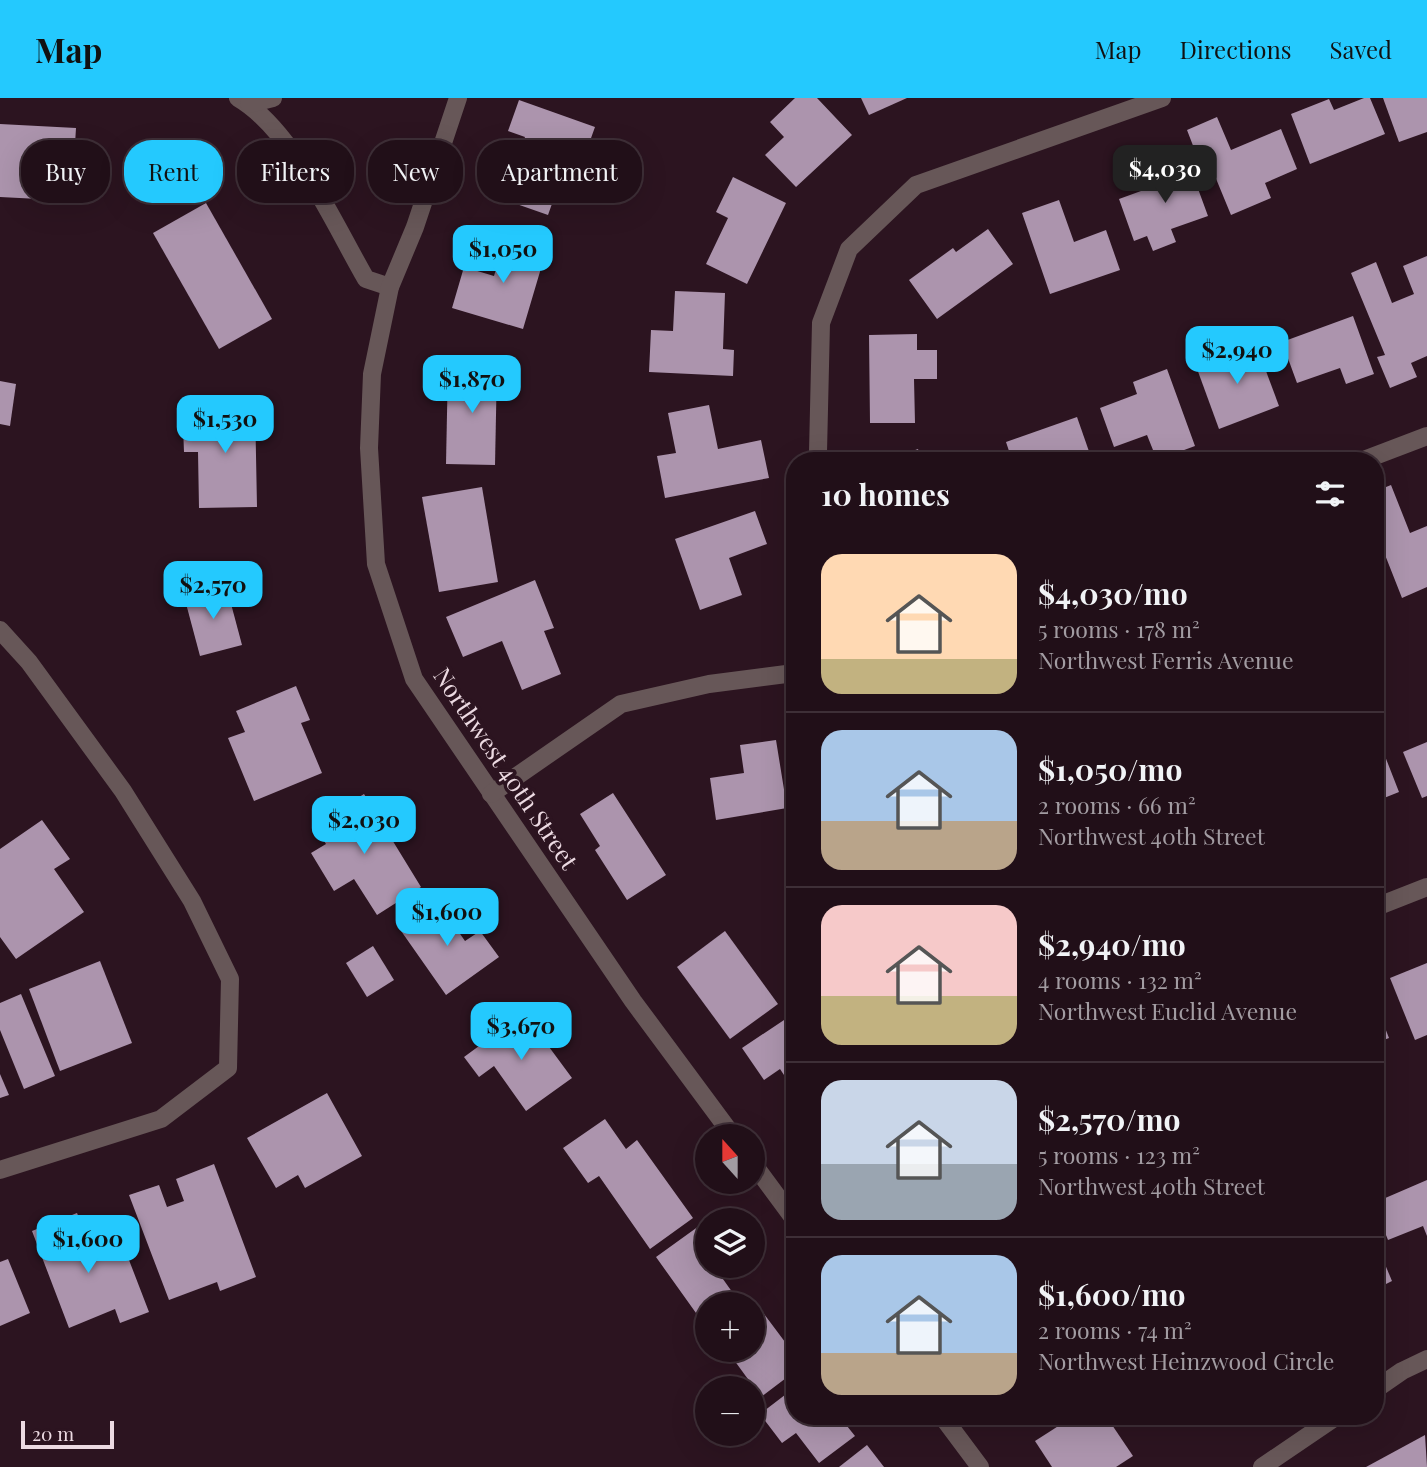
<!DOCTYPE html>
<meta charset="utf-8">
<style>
:root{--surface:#210f18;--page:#2d1d25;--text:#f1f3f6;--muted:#a29ca2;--line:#3e2f37;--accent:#24c9fe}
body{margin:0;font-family:"Playfair Display",serif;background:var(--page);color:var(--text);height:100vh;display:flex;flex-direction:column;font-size:26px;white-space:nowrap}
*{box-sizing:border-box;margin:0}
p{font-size:23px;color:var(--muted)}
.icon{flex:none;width:38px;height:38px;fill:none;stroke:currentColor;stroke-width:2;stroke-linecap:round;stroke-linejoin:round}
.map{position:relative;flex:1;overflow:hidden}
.drawer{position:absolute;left:786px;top:354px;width:598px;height:973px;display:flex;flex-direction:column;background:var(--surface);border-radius:28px;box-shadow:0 7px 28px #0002,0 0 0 2px var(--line)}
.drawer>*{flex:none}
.hud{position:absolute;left:21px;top:42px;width:660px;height:63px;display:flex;gap:14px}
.needle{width:46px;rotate:339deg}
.buttons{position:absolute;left:695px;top:1026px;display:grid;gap:14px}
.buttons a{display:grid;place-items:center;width:70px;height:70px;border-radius:50%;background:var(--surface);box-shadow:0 7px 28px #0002,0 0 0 2px var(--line);font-size:35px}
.scale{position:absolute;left:21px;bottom:18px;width:93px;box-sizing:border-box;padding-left:7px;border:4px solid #ecdae2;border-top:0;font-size:19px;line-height:24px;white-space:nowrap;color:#ecdae2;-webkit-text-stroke:5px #2c1420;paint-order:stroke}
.price{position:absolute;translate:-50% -60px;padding:0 16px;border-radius:14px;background:var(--accent);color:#111;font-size:23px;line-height:46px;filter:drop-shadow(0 2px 4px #0008)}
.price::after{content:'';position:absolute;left:50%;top:42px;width:21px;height:16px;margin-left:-10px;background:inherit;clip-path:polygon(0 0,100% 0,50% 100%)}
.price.current{background:#222;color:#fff}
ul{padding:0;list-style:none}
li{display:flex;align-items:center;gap:21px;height:175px;padding:0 35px}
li+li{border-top:2px solid var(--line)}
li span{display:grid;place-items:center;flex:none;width:196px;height:140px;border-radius:21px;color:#555}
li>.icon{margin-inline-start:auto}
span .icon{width:84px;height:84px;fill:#fffc;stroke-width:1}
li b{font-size:30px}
h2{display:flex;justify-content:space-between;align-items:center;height:84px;padding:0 35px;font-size:30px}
.chip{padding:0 24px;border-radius:28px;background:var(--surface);box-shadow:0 7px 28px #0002,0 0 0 2px var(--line);font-size:24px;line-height:63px}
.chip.current{background:var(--accent);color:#111}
header{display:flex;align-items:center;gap:42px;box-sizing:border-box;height:98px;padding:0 35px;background:var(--accent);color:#111}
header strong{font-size:33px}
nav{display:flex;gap:38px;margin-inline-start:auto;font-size:24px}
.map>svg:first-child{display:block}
.building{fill:#ac94ad}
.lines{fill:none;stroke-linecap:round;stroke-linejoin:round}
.street{stroke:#675758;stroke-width:18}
.labels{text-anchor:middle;stroke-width:7;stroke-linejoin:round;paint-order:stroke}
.street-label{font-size:24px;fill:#ecdae2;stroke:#2c1420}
</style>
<header>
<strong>Map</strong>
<nav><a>Map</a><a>Directions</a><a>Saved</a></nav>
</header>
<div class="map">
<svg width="1427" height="1369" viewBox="0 0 1427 1369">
<rect width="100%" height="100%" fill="#2c1420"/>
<g class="building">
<path d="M795,0H817L852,37L796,89L765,57L784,39L770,24Z"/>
<path d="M861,0H907L869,17Z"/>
<path d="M1364,0H1370L1385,36L1310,66L1291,16L1329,1L1334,12Z"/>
<path d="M1383,0H1427V34L1399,44Z"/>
<path d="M519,2L595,29L577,79L563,75L548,117L502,101L525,39L508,33Z"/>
<path d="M1217,19L1231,52L1281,31L1297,71L1265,85L1271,100L1231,117L1205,54L1197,58L1187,32Z"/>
<path d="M0,26L76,30L72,95L39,93V101L0,99Z"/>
<path d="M1186,58L1208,118L1171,131L1176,144L1153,153L1147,138L1134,143L1119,101L1163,85L1157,69Z"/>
<path d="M733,79L786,105L747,186L706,166L728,120L716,114Z"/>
<path d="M1059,102L1074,144L1106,132L1120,172L1050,196L1022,115Z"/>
<path d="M206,105L272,221L219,251L153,135Z"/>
<path d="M988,131L1013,166L937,221L909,182L953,150L956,154Z"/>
<path d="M506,138L547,150L523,231L452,210L464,169L494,178Z"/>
<path d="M1427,158V258L1411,265L1417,279L1390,290L1377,259L1385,257L1351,175L1376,164L1392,205L1414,196L1403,168Z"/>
<path d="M675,193L725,195L723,251L734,252L733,278L649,274L651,232L673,233Z"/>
<path d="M1353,218L1374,276L1346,286L1340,270L1297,285L1282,244Z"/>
<path d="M917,236V252H937V281H914L915,325H870L869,237Z"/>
<path d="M1256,246L1279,308L1219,331L1196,268Z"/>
<path d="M448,266L497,267L495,367L446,366Z"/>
<path d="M1167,271L1195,348L1157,362L1147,337L1114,349L1100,310L1137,296L1133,284Z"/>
<path d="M0,283L16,286L10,328L0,326Z"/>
<path d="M255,306L257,409L199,410L198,354H184L183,328L200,327V307Z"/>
<path d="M709,307L718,351L761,342L769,380L665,400L657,358L676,355L668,315Z"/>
<path d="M1077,319L1092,362H1012L1006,344Z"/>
<path d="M918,351L921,360L941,353L944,362H888Z"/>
<path d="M1391,387L1410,435L1427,428V489L1402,500L1376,434V393Z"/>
<path d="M482,389L498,484L439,494L422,399Z"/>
<path d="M755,413L767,446L729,460L742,497L700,512L675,441Z"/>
<path d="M1376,469L1382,483L1376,486Z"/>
<path d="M535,482L554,530L544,533L561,576L522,592L502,543L463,559L446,519Z"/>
<path d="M226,487L242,547L200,558L184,498Z"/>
<path d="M296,588L310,622L301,625L322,675L254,703L228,640L245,634L236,613Z"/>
<path d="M1376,635L1399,694L1379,702L1384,712L1376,716Z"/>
<path d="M776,642L787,710L716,722L710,680L744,675L740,647Z"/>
<path d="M1427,644V698L1422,700L1403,654Z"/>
<path d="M613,695L666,777L627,802L595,752L600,748L580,716Z"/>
<path d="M364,696L421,789L377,817L354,781L334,793L311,755L326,746L314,727Z"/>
<path d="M42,722L70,761L54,771L84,814L16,861L0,839V751Z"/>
<path d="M437,803L465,843L480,833L499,859L446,897L399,830Z"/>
<path d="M725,833L778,906L730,941L677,869Z"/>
<path d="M373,848L394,882L367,899L346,865Z"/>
<path d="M100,863L132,945L60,973L29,891Z"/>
<path d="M1427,865V937L1415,942L1390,880Z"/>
<path d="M21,896L55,978L24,991L0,932V905Z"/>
<path d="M1376,907L1389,940L1376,945Z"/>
<path d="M524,915L572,980L526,1013L494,968L479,979L464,959Z"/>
<path d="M793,916L794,918V992L780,971L764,982L742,950Z"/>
<path d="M0,976L9,997L0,1000Z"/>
<path d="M327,995L362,1058L305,1090L298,1077L276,1090L247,1040Z"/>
<path d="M605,1021L626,1051L637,1042L693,1120L650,1151L599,1078L588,1085L563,1050Z"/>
<path d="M214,1066L256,1179L220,1193L217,1184L169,1202L129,1097L159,1087L167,1109L184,1103L176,1081Z"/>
<path d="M1427,1082V1138L1423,1128L1388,1142L1376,1112V1104Z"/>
<path d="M77,1115L95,1160L124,1149L149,1214L120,1225L115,1211L69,1230L32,1133Z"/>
<path d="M699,1128L707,1139V1167H713L735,1198L724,1206H707V1218L701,1222L656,1159Z"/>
<path d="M1376,1145L1392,1183L1376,1191Z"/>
<path d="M8,1161L30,1215L0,1228V1164Z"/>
<path d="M752,1200L794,1256V1274L761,1299L726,1251H752V1206H744Z"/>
<path d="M794,1290V1318H839L855,1338L819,1365L796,1335L782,1345L760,1316Z"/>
<path d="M1074,1318H1106L1133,1358L1116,1369H1052L1035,1343Z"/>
<path d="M1425,1337L1427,1369H1366Z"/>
<path d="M867,1347L884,1369H839Z"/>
</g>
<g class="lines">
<g class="street">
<path d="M238,0C293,32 334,126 366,181L390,189"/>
<path d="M458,0L415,129L390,189L372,276L369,350L376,466L414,581L633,903L733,1038"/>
<path d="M249,6L273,0"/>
<path d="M821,362L818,354L821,225L849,151L916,87L1162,0"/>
<path d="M1364,362L1427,338"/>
<path d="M0,532L29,564L123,693L192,803L230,881L228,970L161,1021L0,1072"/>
<path d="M491,696L621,606L709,586L794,575"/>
<path d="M1376,809L1427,789"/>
<path d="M752,1064L794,1121"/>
<path d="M1376,1291L1402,1273L1427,1261"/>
<path d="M942,1318L980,1369"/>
<path d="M1262,1369L1337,1318"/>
</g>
</g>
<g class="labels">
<g class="street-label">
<text transform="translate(505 671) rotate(56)" y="8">Northwest 40th Street</text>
</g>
</g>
</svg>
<div class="buttons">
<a><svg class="needle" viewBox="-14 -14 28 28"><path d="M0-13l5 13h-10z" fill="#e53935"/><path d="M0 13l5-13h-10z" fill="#a29ca2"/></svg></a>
<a><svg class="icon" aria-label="layers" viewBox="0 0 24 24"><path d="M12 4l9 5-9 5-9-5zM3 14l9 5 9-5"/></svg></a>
<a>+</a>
<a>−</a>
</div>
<div class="scale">20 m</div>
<b class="price current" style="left:1165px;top:107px">$4,030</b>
<b class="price" style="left:503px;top:187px">$1,050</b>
<b class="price" style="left:1237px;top:288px">$2,940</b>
<b class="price" style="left:472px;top:317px">$1,870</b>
<b class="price" style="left:225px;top:357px">$1,530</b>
<b class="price" style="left:213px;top:523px">$2,570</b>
<b class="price" style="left:364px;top:758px">$2,030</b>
<b class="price" style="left:447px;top:850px">$1,600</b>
<b class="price" style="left:521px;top:964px">$3,670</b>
<b class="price" style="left:88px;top:1177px">$1,600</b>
<div class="hud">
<a class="chip">Buy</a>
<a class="chip current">Rent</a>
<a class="chip">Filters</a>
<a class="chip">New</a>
<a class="chip">Apartment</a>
</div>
<section class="drawer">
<h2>10 homes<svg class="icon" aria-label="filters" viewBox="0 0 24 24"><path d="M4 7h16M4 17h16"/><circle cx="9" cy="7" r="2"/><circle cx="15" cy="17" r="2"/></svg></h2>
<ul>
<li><span style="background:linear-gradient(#ffd9b3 75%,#c2b280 0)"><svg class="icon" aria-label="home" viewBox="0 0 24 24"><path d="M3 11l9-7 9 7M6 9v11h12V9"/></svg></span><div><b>$4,030/mo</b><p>5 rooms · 178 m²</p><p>Northwest Ferris Avenue</p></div></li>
<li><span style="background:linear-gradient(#a9c7e8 65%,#b9a48a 0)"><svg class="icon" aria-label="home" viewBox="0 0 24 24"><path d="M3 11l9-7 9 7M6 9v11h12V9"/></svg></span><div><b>$1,050/mo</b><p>2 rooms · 66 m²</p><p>Northwest 40th Street</p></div></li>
<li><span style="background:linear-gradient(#f6c9c9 65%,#c2b280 0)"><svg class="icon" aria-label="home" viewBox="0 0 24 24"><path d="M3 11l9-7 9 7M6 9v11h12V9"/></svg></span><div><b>$2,940/mo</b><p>4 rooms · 132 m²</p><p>Northwest Euclid Avenue</p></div></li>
<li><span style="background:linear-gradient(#c9d6e8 60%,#9aa5b1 0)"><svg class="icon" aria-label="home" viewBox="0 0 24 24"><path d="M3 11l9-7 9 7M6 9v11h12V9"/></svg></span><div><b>$2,570/mo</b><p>5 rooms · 123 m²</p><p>Northwest 40th Street</p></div></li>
<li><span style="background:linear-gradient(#a9c7e8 70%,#b9a48a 0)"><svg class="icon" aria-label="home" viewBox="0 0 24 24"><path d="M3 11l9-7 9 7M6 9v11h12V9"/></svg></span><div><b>$1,600/mo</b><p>2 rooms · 74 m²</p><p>Northwest Heinzwood Circle</p></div></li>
</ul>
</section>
</div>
